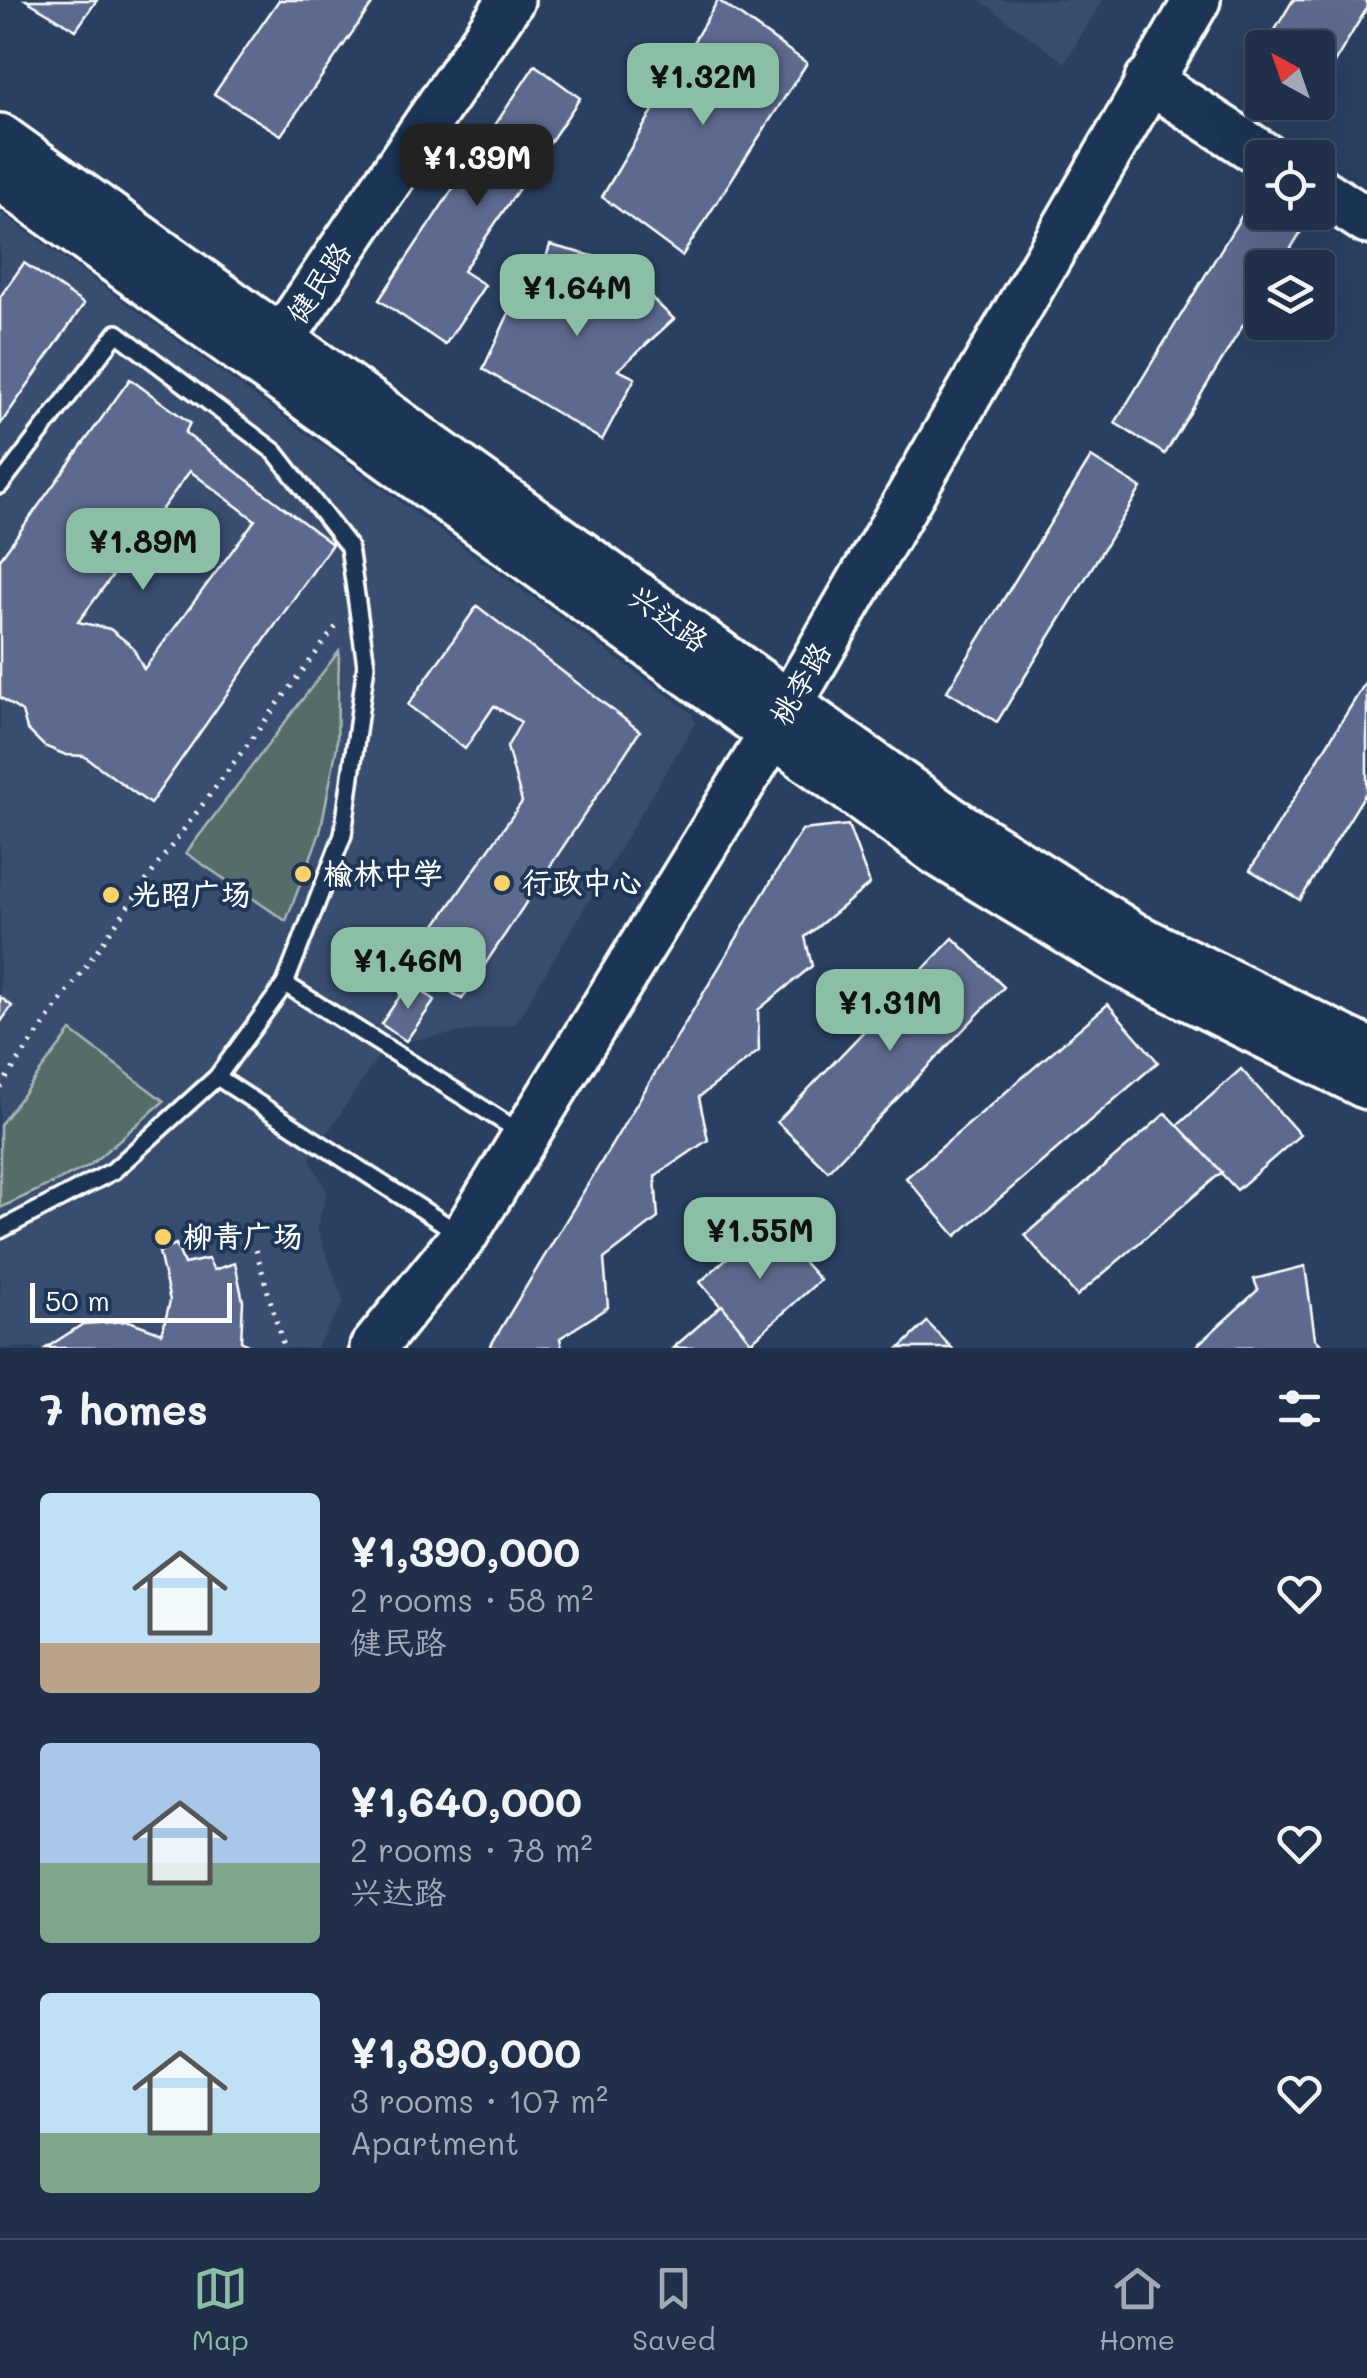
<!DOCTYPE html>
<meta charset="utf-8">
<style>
:root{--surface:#20304a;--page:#283851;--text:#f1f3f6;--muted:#a2a9b5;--line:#3d4b62;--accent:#8abfa5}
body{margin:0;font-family:Mali,"LXGW WenKai TC",sans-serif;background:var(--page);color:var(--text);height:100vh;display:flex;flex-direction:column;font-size:38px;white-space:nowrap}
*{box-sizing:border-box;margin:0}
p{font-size:32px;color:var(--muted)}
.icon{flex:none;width:55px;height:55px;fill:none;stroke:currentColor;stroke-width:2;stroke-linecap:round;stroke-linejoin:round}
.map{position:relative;height:1348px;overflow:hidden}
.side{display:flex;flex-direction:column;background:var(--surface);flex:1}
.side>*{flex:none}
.needle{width:65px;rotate:320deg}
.controls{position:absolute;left:1245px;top:30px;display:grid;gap:20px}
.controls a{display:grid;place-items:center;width:90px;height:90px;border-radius:10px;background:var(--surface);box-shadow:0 10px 40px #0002,0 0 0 2px var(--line);font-size:50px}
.scale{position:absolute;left:30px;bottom:25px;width:202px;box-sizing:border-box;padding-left:10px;border:5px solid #fff;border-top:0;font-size:28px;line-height:35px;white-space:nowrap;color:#fff;-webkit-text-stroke:8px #1d3557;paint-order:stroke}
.price{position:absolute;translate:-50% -85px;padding:0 22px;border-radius:20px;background:var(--accent);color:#111;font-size:32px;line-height:65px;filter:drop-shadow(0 2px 5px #0008)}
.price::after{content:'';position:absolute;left:50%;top:60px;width:30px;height:22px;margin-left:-15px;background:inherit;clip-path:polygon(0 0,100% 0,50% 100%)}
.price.current{background:#222;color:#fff}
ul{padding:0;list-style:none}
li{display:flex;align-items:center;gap:30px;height:250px;padding:0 40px}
li span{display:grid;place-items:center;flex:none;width:280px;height:200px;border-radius:10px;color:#555}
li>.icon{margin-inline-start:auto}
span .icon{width:120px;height:120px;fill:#fffc;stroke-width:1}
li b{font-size:42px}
h2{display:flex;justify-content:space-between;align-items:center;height:120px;padding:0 40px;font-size:42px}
.menu{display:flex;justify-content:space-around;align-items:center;height:140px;border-top:2px solid var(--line);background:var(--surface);font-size:28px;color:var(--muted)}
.menu a{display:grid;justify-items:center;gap:5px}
.menu .current{color:var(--accent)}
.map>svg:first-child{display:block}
.built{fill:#394d70}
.green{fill:#546d69;stroke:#aab6b4;stroke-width:2.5}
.building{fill:#5d6b8f;stroke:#fff;stroke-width:2.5;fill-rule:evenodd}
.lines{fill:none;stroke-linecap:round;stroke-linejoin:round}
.lane-casing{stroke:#fff;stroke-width:22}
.secondary-casing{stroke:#fff;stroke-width:52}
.path{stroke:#fff;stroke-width:5;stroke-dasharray:2.5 8;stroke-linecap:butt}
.lane{stroke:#1d3557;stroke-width:15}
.secondary{stroke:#1d3557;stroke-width:45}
.poi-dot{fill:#ffd166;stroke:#1d3557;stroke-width:4}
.labels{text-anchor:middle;stroke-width:8;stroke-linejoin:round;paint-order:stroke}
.street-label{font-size:30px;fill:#fff;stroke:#1d3557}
.poi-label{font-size:30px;font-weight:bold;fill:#fff;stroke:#1d3557;text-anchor:start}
</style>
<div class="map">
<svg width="1367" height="1348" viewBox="0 0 1367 1348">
<rect width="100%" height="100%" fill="#2a4062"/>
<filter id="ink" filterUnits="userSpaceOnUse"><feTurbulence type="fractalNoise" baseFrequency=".01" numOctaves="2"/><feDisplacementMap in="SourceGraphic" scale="20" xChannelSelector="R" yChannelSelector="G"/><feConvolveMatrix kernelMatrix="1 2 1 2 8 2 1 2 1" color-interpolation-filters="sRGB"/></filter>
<g filter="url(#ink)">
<g class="built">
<path d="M980,0H1102L1065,63Z"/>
<path d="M0,212L692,713L695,723L515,1024L406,1041L394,1033L310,1159L327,1192L317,1228L344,1302L316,1348H0Z"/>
</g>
<g class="green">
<path d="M339,651L337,746L320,833L286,921L186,853Z"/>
<path d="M71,1031L164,1101L89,1166L0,1208V1125Z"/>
</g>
<g class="building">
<path d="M26,0H97L76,30Z"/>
<path d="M279,0H375L281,135L214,94Z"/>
<path d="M718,0L807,63L682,256L602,197Z"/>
<path d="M1293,0H1367V8L1318,90V48H1264Z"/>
<path d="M535,65L580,98L463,271L485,285L445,345L379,300Z"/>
<path d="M1258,189L1262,192V212H1296L1308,220L1279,268H1262V294L1165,454L1115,423Z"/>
<path d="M550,245L612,261L674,319L618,370L635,378L602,440L483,369L515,300L529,311Z"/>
<path d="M24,263L84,304L0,425V297Z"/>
<path d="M130,379L190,423L185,433L332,544L150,804L84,756L66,755L44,746L27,729L22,712L0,697V559ZM190,471L255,520L144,669L132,646L110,629L78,622Z"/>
<path d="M1091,457L1141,488L997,722L947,691Z"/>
<path d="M477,606L640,731L462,999L408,965L522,802L507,747L521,722L494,706L465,749L408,705Z"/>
<path d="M1367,680V791L1300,900L1250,870Z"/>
<path d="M848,825L870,884L805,937L812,966L758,1010L759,1051L699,1097L708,1140L655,1176L658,1218L604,1259L608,1307L560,1338L562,1348H489L802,830Z"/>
<path d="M953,938L1004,987L828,1171L777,1122Z"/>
<path d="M409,983L435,1000L406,1041L381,1024Z"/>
<path d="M0,997L12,1006L0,1023Z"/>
<path d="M1108,1004L1158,1062L956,1236L906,1178Z"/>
<path d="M1241,1069L1300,1135L1237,1190L1177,1126Z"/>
<path d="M1166,1113L1222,1172L1077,1296L1025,1235Z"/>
<path d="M767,1222L820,1280L751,1342L700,1282Z"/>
<path d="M176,1244L184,1264L208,1259L214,1270L235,1263L243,1301L241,1341L253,1348H46L83,1324L129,1321L162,1333L170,1301L159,1252Z"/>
<path d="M1305,1266L1315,1338L1324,1348H1194L1258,1290L1254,1279Z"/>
<path d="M722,1305L756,1348H673Z"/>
<path d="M927,1322L952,1348H900Z"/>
</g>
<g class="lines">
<g class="lane-casing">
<g id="lane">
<path d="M0,485L117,333L275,452L349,547L366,665L343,835L285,984L217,1077L113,1171L0,1230"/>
<path d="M285,984L523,1134"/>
<path d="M217,1077L460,1234"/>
</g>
</g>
<g class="secondary-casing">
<g id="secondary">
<path d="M1148,80L1268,158"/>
<path d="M0,137L951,820L1134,936L1367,1050"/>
<path d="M0,177L938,853L1118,962L1367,1086"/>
<path d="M1318,189L1367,221"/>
<path d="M265,363L511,0"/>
<path d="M373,1348L464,1236L771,736L1197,0"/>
</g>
</g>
<g class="path">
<path d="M0,1087L164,856L340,621"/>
<path d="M256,1250L284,1348"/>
</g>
<use href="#lane" class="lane"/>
<use href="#secondary" class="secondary"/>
</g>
</g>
<g class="poi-dot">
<circle cx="303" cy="874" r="10"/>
<circle cx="502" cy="883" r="10"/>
<circle cx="111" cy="895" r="10"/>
<circle cx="163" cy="1237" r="10"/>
</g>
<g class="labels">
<g class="street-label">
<text transform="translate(319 283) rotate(-56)" y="10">健民路</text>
<text transform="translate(668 619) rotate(36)" y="10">兴达路</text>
<text transform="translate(801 684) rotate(-60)" y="10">桃李路</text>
</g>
<g class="poi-label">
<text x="323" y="884">榆林中学</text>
<text x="522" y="893">行政中心</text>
<text x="131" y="905">光昭广场</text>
<text x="183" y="1247">柳青广场</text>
</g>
</g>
</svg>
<div class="controls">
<a><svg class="needle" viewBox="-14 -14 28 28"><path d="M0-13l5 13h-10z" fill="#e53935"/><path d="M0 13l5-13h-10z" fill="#a2a9b5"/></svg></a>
<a><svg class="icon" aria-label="locate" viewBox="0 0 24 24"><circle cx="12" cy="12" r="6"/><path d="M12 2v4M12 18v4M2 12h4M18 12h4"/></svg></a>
<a><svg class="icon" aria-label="layers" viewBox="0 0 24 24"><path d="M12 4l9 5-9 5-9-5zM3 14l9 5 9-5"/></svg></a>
</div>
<div class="scale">50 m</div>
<b class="price" style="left:703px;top:128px">¥1.32M</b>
<b class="price current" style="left:477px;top:209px">¥1.39M</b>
<b class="price" style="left:577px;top:339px">¥1.64M</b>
<b class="price" style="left:143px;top:593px">¥1.89M</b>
<b class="price" style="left:408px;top:1012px">¥1.46M</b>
<b class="price" style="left:890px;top:1054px">¥1.31M</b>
<b class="price" style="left:760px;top:1282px">¥1.55M</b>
</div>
<section class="side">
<h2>7 homes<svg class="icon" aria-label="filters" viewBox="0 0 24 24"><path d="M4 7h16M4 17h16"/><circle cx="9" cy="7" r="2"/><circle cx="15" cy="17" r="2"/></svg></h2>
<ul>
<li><span style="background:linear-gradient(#bfe0f5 75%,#b9a48a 0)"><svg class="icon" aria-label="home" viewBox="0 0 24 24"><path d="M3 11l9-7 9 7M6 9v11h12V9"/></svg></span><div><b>¥1,390,000</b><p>2 rooms · 58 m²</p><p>健民路</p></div><svg class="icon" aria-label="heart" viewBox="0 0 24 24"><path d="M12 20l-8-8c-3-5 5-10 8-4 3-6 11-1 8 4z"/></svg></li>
<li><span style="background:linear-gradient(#a9c7e8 60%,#7fa58c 0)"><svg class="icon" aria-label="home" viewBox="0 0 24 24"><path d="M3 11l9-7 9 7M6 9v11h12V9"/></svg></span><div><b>¥1,640,000</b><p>2 rooms · 78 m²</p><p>兴达路</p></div><svg class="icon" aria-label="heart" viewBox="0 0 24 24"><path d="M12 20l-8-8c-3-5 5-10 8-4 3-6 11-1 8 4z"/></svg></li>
<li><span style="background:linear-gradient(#bfe0f5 70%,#7fa58c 0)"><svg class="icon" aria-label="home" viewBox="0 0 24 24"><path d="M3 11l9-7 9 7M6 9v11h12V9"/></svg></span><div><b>¥1,890,000</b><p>3 rooms · 107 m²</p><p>Apartment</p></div><svg class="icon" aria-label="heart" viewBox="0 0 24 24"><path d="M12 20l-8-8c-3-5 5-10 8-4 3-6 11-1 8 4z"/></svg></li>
</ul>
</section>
<nav class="menu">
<a class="current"><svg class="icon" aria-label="map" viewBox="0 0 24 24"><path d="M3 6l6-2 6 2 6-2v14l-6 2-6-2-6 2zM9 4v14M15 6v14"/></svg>Map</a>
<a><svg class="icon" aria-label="saved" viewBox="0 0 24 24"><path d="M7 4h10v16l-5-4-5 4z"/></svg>Saved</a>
<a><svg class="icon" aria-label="home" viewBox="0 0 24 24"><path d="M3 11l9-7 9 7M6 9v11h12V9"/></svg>Home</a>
</nav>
